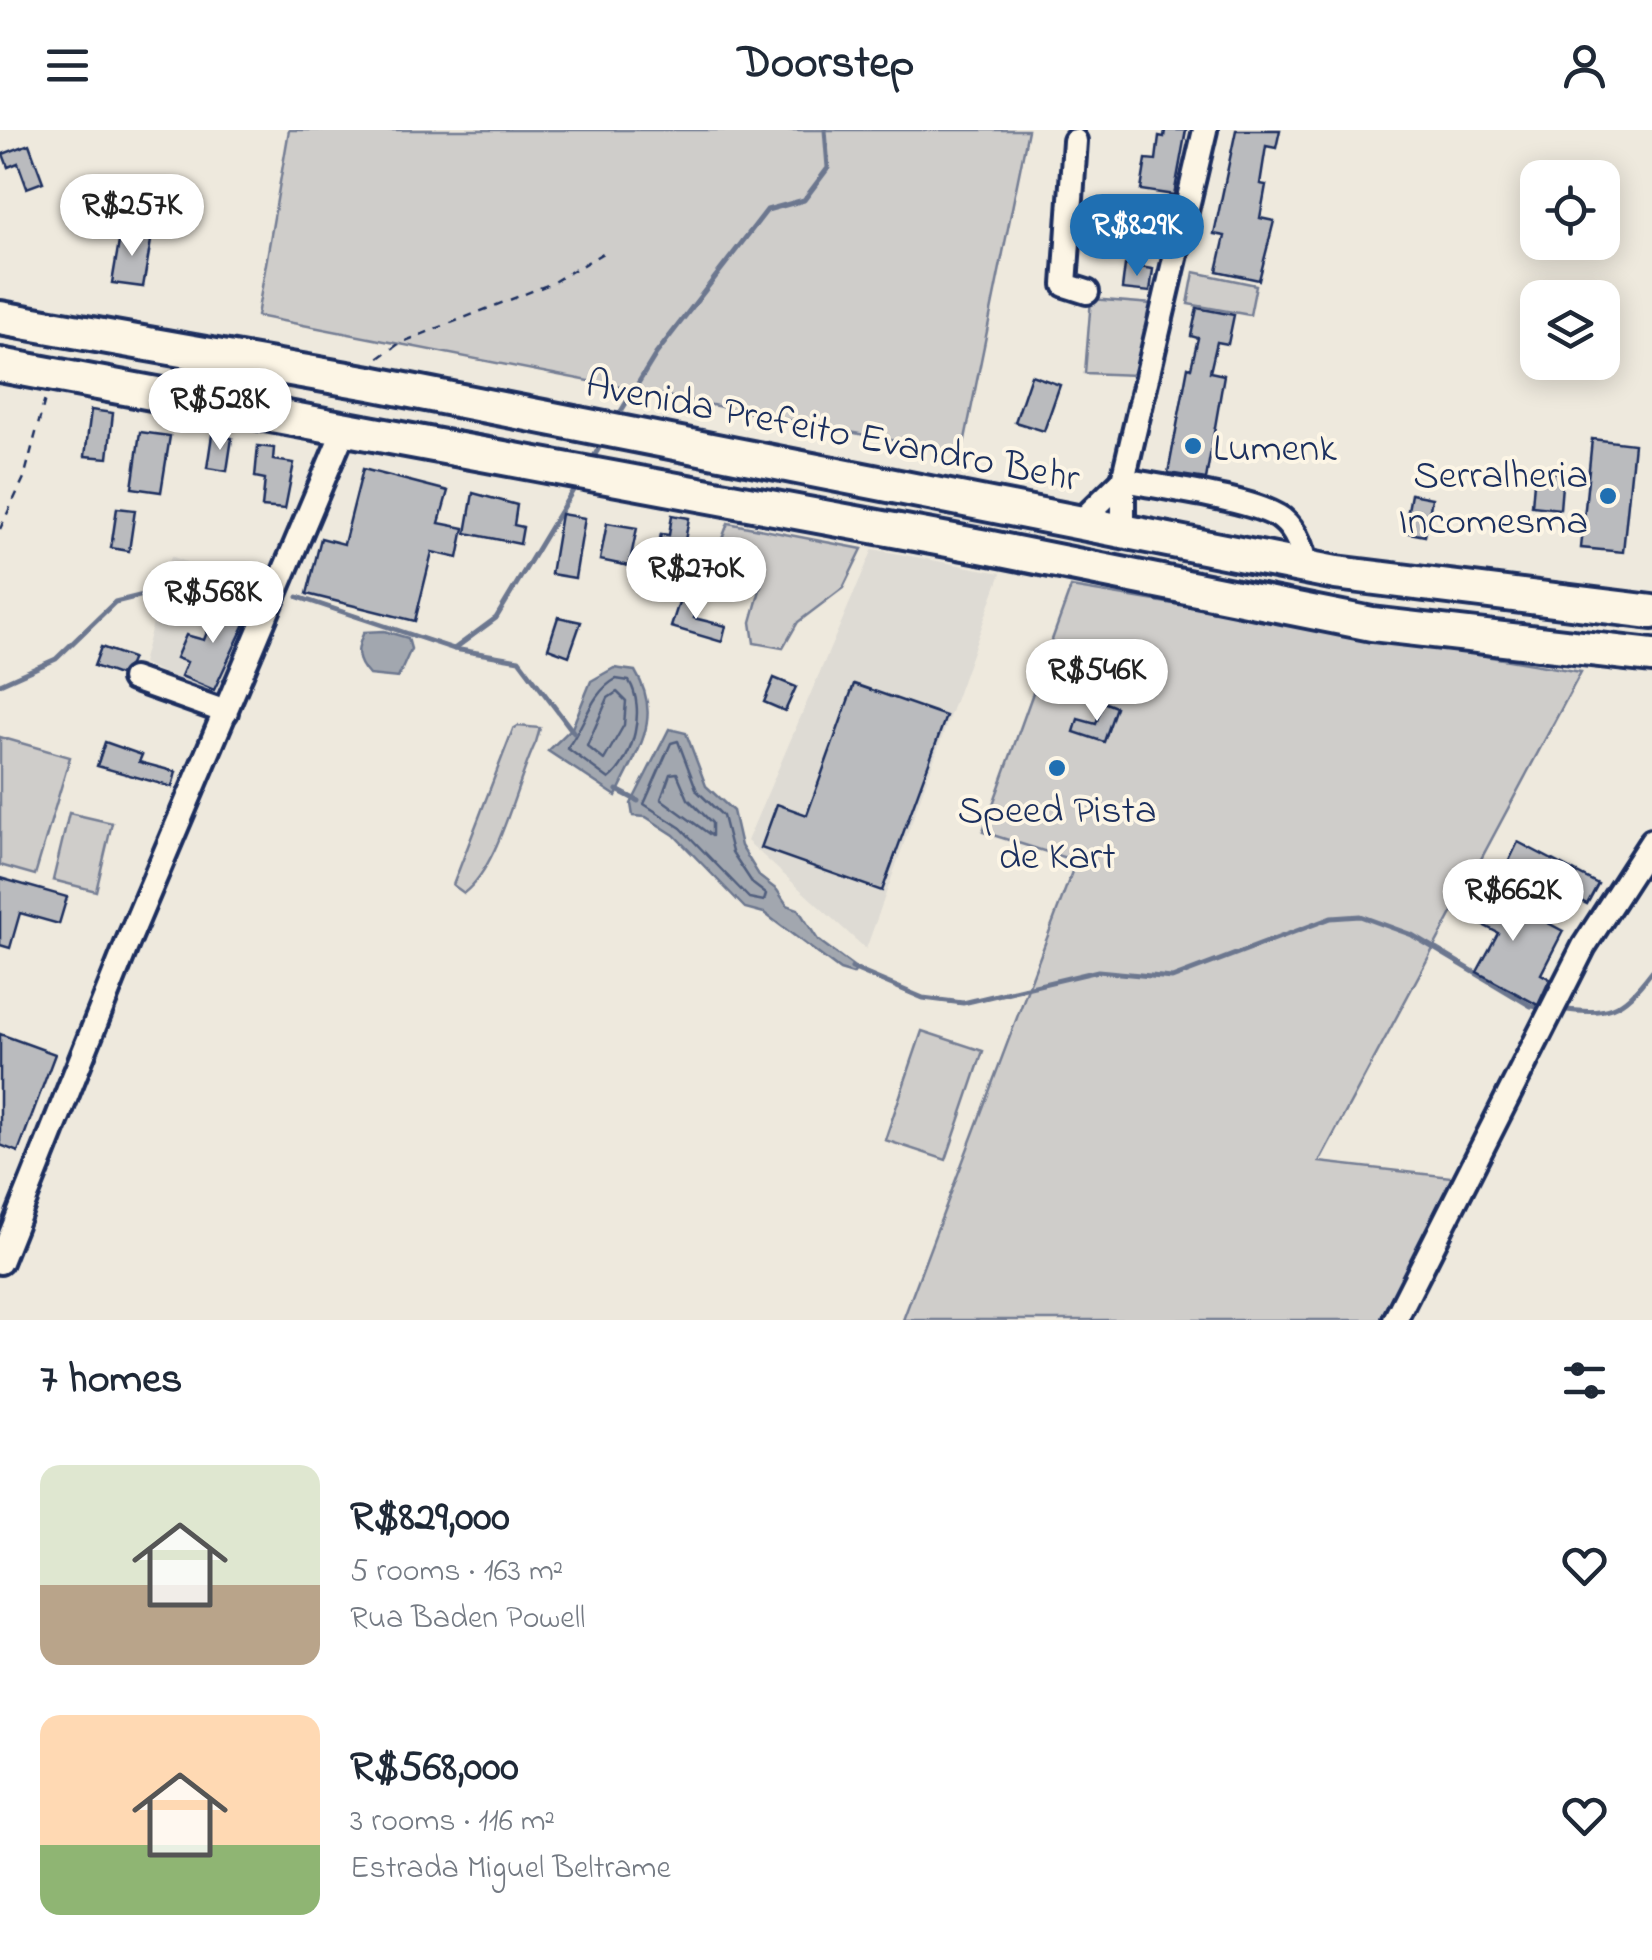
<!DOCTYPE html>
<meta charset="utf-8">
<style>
:root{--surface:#fff;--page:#f2f2f3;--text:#1f2937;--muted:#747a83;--accent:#1f6fb2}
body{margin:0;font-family:"Indie Flower",sans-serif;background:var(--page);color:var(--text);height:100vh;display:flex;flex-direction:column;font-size:38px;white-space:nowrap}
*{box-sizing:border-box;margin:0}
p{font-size:32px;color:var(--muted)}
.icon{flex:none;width:55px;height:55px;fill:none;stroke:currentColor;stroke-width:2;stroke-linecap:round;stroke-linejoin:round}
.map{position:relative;height:1190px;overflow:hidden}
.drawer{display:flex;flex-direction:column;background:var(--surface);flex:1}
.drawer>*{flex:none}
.buttons{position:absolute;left:1520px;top:30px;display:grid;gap:20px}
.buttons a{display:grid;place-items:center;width:100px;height:100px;border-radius:20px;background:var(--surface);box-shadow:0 5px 25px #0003;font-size:50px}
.price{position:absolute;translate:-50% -85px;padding:0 22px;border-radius:35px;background:#fff;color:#222;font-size:32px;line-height:65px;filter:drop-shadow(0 2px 5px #0008)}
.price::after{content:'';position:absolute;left:50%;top:60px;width:30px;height:22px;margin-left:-15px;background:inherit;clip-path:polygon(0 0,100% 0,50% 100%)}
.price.on{background:var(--accent);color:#fff}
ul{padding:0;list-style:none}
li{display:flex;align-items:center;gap:30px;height:250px;padding:0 40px}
li span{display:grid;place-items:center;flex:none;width:280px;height:200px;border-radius:20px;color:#555}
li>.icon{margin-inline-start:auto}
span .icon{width:120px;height:120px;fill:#fffc;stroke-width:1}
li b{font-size:42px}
h2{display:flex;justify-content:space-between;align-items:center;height:120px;padding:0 40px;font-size:42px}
header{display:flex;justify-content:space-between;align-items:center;height:130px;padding:0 40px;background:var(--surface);font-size:45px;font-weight:700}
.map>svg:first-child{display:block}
.built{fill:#dedbd4}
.green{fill:#cfcdca;stroke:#757e94;stroke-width:2.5}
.water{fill:#a2a7af;stroke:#6c778f;stroke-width:2.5}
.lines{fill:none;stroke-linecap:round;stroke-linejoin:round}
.shore{stroke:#515f7e;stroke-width:2.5}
.stream{stroke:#6c778f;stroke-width:5}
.building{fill:#babbbe;stroke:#1b2f5e;stroke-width:2.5}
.minor-casing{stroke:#1b2f5e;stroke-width:30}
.highway-casing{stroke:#1b2f5e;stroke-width:40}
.path{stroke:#1b2f5e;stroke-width:2.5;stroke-dasharray:8 8;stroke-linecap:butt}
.minor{stroke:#fcf5e5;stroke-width:22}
.highway{stroke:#fcf5e5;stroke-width:32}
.poi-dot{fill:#1f6fb2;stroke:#fcf5e5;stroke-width:4}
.labels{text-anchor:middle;stroke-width:8;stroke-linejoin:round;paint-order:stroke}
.street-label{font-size:40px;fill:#1b2f5e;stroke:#fcf5e5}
.poi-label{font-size:40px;fill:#1b2f5e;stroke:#fcf5e5;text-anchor:start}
</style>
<header><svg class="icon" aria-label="menu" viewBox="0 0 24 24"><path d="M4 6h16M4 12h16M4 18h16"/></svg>Doorstep<svg class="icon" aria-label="person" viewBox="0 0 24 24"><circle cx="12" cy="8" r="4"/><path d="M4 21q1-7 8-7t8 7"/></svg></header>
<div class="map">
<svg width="1652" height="1190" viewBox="0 0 1652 1190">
<rect width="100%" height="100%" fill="#eee9dd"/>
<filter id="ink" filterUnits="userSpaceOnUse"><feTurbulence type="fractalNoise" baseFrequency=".01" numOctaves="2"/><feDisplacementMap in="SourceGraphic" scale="20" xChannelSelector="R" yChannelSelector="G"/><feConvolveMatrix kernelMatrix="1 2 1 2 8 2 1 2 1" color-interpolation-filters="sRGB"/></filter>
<g filter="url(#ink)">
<g class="built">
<path d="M873,419L1001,443L866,819L747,711Z"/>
<path d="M171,426L263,462L223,571L142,533Z"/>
</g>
<g class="green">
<path d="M289,0H1028L962,324L257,186Z"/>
<path d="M1194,142L1256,155L1250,185L1188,174Z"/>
<path d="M1091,169L1152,174L1142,238L1136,245L1085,243Z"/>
<path d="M728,393L862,419L843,458L798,492L783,518L754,513L751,492L763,449L749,432L714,430Z"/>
<path d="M1071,457L1581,542L1319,1032L1460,1048L1389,1190H903L1076,731L983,702Z"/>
<path d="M518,596L540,598L536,612C515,655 500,735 464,763L453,755L513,599Z"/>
<path d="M0,607L70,627L35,745L0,735Z"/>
<path d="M69,683L112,693L96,761L53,750Z"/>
<path d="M922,901L983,921L946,1030L885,1010Z"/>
</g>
<g class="water">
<path d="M384,501L408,508L411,519L398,548L369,545C355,530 356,519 364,502Z"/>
<path d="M614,538L635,541C664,589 637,620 616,666L548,621L572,598L591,551Z"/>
<path d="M669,599L686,603L706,656L733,681L741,716L760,747L777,760L787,775L798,779L818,810L857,839L853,844L840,840L764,783L745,778L674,705L646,687L633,686L631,674Z"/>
</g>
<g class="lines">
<g class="shore">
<path d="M616,549L629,551C646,578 634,629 609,649L567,618C585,596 590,563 616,549Z"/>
<path d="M617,562L626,571L624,595L604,630L587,616L608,568Z"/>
<path d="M678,611L697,661L723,686L732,722L753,754L766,764L764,771L749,768L681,698L644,674L671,613Z"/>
<path d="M677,643L688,669L712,693V706L661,669L670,644Z"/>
</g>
<g class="stream">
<path d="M615,291L656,224L767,80L804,70L828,38L825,0"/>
<path d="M592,330L604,309"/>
<path d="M298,467L454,519L496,488L578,352"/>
<path d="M454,519L519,530L574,603"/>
<path d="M0,554L56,529L115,472L245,440L269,452"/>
<path d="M617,660L638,671"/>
<path d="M852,838L923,868L963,873L1098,841L1172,848L1331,788L1360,786L1412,805L1531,876L1546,878"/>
<path d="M1557,879C1608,885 1620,883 1652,841"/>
</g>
</g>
<g class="building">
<path d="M1165,0H1186L1174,65L1141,60L1146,29L1156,30L1159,6L1164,7Z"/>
<path d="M1236,0H1280L1276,18L1266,16L1260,54L1266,55L1260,88L1274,91L1259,150L1217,141L1225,106L1214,104Z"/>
<path d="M29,14L43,52L27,58L18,33L8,37L3,24Z"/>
<path d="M121,100L152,105L143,157L112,153Z"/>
<path d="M1125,135L1153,139L1150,162L1122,159Z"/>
<path d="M1197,178L1234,185L1228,214L1217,212L1210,242L1224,245L1206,349L1168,343L1188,237L1191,238L1198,208L1191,206Z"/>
<path d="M1031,245L1060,255L1044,301L1015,292Z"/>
<path d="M91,280L113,283L108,328L85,326Z"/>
<path d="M140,302L170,306L161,362L132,358Z"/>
<path d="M212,305L232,308L227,341L207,338Z"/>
<path d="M1592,309L1634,314L1623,422L1581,418Z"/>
<path d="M258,316L274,318L273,330L294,333L285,379L262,377L265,349L255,347Z"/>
<path d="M363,339L448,361L439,393L464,398L458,428L432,422L415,491L307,464L321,408L344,414Z"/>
<path d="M1535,340L1563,343L1560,379L1532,376Z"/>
<path d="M473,363L517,375L514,395L523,397L520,414L466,403Z"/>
<path d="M1411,364L1432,368L1425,406L1404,402Z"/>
<path d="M117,378L135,380L129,421L111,418Z"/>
<path d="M561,384L585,388L575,448L551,444Z"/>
<path d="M672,385L689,388L683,422L676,420L674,443L653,441L661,404L669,405Z"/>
<path d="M607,393L637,398L629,436L600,430Z"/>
<path d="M680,469L698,474L694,488L726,496L722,512L671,497Z"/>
<path d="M219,471L250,483L214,560L181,546L187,532L176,528L186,505L204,510Z"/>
<path d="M558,487L581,492L569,526L548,518Z"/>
<path d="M101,517L132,528L129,535L119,545L94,536Z"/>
<path d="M774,548L796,557L785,581L764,572Z"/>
<path d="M854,554L946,586L882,761L761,718L777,674L807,685Z"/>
<path d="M1103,572L1116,577L1104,612L1074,602L1078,589L1096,594Z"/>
<path d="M105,612L142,625L139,632L176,642L172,657L97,636Z"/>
<path d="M1518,712L1598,754L1587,774L1508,733Z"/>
<path d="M0,748L67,767L59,794L20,783L10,818L0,815Z"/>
<path d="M1475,754L1563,801L1541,844L1550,849L1538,875L1477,842L1498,803L1460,783Z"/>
<path d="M0,904L55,924L18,1022L0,1015Z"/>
</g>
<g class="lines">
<g class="minor-casing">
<g id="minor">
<path d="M1075,11L1065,155L1087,162"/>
<path d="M1123,350C1158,357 1256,369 1282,389C1297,401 1302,420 1306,437"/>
<path d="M1081,391L1123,350"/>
<path d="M1123,400V350L1205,0"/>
<path d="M133,549L226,582"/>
<path d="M0,1132L129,809L344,300"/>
<path d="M1395,1190L1584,816L1652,711"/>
</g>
</g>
<g class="highway-casing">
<g id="highway">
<path d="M0,188L370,253L1336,443L1652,482"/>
<path d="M0,235L986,417L1372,494L1652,526"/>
</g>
</g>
<g class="path">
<path d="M379,228L400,213L550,154L603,123"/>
<path d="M0,399L24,348L45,269"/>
</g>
<use href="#minor" class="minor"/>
<use href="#highway" class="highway"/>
</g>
</g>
<g class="poi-dot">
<circle cx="1193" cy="316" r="10"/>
<circle cx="1608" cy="366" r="10"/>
<circle cx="1057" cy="638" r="10"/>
</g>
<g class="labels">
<g class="street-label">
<text transform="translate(833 299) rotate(11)" y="14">Avenida Prefeito Evandro Behr</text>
</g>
<g class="poi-label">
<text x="1213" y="330">Lumenk</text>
<text x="1588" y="357" text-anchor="end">Serralheria<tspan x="1588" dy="46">Incomesma</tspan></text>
<text x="1057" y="692" text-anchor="middle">Speed Pista<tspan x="1057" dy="46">de Kart</tspan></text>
</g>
</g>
</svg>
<div class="buttons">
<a><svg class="icon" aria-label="locate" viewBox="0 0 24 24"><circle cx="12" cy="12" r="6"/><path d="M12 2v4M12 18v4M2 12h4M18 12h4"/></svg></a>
<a><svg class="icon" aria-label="layers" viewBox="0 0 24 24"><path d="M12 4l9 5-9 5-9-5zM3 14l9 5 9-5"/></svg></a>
</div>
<b class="price" style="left:132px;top:129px">R$257K</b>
<b class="price on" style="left:1137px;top:149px">R$829K</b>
<b class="price" style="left:220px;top:323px">R$528K</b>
<b class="price" style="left:696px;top:492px">R$270K</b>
<b class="price" style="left:213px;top:516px">R$568K</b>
<b class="price" style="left:1097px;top:594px">R$546K</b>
<b class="price" style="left:1513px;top:814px">R$662K</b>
</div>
<section class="drawer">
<h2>7 homes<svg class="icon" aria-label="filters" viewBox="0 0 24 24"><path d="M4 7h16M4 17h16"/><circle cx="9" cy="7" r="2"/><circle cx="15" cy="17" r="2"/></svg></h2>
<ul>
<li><span style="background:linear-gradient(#dfe7d0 60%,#b9a48a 0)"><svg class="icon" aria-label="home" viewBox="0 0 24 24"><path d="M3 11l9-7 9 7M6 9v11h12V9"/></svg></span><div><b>R$829,000</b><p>5 rooms · 163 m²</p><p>Rua Baden Powell</p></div><svg class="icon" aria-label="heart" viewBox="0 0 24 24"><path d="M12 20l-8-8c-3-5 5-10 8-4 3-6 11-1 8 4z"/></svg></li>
<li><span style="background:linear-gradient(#ffd9b3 65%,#8fb573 0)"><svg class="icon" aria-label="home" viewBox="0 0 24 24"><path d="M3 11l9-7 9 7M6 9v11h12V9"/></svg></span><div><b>R$568,000</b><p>3 rooms · 116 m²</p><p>Estrada Miguel Beltrame</p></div><svg class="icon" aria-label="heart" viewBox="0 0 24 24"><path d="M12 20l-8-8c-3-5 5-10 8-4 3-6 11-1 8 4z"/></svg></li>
</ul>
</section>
